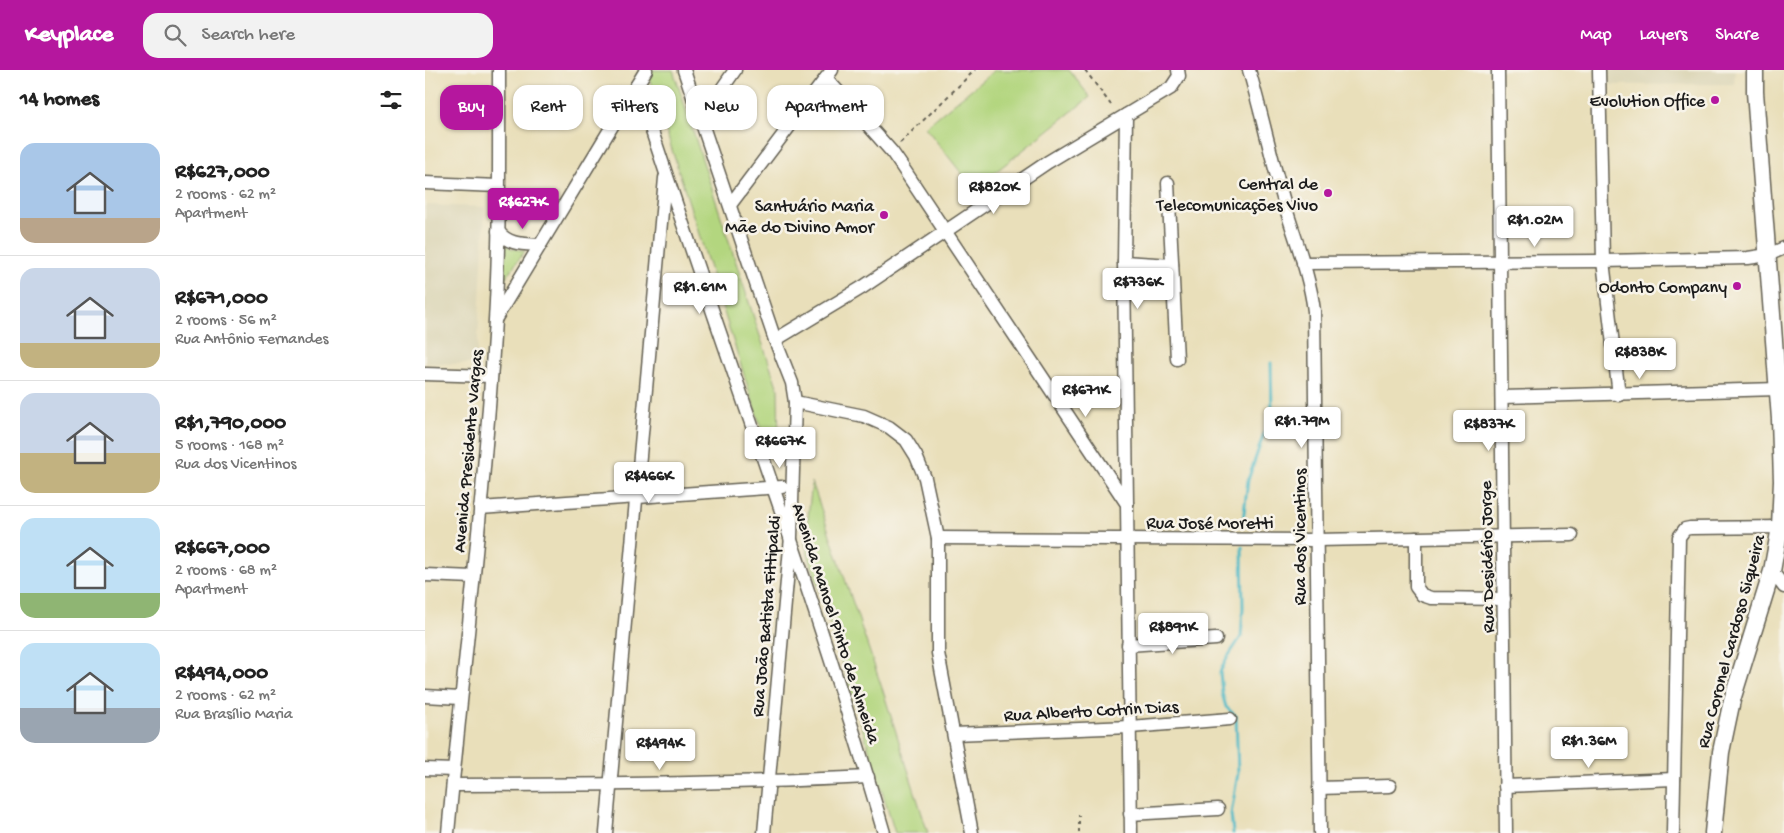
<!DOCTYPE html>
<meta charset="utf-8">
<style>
:root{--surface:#fff;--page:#f2f2f2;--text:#222;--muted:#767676;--line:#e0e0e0;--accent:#b5179e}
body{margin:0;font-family:"Gochi Hand",sans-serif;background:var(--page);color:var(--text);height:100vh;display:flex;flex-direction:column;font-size:19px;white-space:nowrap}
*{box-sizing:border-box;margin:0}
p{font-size:16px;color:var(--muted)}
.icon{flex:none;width:28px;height:28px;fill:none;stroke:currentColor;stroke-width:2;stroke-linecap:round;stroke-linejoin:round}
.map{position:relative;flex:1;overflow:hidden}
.panel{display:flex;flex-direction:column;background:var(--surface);width:425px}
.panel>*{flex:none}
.top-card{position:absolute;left:15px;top:15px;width:475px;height:45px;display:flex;gap:10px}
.price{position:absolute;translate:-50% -42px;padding:0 11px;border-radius:5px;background:#fff;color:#222;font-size:16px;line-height:32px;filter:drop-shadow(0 1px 2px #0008)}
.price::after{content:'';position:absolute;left:50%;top:30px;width:15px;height:11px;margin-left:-8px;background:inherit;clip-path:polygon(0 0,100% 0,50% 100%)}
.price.active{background:var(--accent);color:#fff}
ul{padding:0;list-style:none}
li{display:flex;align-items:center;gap:15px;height:125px;padding:0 20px}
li+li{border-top:1px solid var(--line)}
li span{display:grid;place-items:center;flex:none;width:140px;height:100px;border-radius:15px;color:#555}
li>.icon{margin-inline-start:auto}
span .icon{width:60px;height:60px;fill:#fffc;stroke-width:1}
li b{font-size:21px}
h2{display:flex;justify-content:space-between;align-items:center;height:60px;padding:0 20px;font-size:21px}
.pill{padding:0 18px;border-radius:15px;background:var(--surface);box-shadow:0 1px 4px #0004;font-size:18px;line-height:45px}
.pill.active{background:var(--accent);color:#fff}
header{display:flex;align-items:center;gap:30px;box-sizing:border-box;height:70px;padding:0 25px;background:var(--accent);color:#fff}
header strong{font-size:24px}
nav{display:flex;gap:28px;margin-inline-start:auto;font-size:18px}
.search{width:350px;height:45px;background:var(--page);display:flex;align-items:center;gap:12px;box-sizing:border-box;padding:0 18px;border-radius:15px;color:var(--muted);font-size:19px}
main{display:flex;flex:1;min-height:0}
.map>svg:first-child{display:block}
.built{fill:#dad4b4}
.green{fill:#b3d67f;stroke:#68794e}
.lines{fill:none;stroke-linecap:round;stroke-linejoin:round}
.stream{stroke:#4ab8c5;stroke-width:3}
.minor-casing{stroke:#646053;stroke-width:15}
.major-casing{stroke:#646053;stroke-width:19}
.path{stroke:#646053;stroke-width:2;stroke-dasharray:4 4;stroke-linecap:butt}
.minor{stroke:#fff;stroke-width:12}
.major{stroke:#fff;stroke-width:16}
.poi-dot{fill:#b5179e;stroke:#f7f3e8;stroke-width:2}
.labels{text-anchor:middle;stroke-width:5;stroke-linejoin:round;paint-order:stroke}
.poi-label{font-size:18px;fill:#1c1c1c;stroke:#f7f3e8;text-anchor:end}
.street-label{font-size:18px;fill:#1c1c1c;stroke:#f7f3e8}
</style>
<header>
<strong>Keyplace</strong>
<div class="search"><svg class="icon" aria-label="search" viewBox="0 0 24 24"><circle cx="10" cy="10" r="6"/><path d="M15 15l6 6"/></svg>Search here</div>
<nav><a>Map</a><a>Layers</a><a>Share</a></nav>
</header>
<main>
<section class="panel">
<h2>14 homes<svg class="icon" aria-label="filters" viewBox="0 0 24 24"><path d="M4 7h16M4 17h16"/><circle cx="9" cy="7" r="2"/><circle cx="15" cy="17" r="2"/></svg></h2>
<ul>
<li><span style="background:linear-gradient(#a9c7e8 75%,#b9a48a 0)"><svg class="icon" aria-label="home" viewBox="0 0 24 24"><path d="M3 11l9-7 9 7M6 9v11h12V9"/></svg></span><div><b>R$627,000</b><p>2 rooms · 62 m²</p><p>Apartment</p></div></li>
<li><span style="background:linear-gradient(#c9d6e8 75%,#c2b280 0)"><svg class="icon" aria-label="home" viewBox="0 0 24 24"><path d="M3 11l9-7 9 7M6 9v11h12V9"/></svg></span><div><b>R$671,000</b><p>2 rooms · 56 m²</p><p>Rua Antônio Fernandes</p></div></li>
<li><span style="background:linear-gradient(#c9d6e8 60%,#c2b280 0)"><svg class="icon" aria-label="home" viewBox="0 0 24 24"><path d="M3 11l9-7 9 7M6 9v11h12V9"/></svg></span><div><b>R$1,790,000</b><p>5 rooms · 168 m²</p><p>Rua dos Vicentinos</p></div></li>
<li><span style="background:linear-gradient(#bfe0f5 75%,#8fb573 0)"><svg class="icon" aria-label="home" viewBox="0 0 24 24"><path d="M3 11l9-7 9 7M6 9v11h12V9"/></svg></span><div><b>R$667,000</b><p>2 rooms · 68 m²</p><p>Apartment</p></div></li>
<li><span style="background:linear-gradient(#bfe0f5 65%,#9aa5b1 0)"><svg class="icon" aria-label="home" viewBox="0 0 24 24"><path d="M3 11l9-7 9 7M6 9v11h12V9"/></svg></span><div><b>R$494,000</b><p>2 rooms · 62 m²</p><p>Rua Brasílio Maria</p></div></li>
</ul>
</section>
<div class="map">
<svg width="1359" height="763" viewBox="0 0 1359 763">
<rect width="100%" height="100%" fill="#f7f3e8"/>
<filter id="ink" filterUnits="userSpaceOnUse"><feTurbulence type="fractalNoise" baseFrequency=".02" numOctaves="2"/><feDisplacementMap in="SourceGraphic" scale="10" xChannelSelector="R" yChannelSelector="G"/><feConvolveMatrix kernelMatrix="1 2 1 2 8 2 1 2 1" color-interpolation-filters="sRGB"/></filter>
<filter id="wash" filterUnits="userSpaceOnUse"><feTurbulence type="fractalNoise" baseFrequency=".0096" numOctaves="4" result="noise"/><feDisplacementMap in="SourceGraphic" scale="20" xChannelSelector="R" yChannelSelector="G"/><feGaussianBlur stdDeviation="1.12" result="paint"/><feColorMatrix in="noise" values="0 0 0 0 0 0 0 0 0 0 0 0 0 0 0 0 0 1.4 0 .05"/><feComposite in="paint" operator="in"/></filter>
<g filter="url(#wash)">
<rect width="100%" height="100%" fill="#e9dfba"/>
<g class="built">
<path d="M1183,0H1310L1309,14L1184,15Z"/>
<path d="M0,135L60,137L52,288L43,294L0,293Z"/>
</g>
<g class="green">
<path d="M228,0H248L334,263L353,319L354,382L346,389L224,8Z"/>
<path d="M570,0H644L665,27L549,119L500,57Z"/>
<path d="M77,172L86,178L100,181L74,216Z"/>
<path d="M387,412L458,621L503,763H470L380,474Z"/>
</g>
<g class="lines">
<g class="stream">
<path d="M818,451L823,410L847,340L846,293"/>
<path d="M808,763L806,744L813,703L811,646L801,637L797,623L795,602L802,588L816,567L818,538L817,477"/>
</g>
</g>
</g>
<g filter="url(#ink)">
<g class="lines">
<g class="minor-casing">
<g id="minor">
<path d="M259,0L350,270L367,313L370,332L366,467L339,763"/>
<path d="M824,0C838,48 848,97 863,145C873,177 885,208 889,241L895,763"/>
<path d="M1073,0L1081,763"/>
<path d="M1174,0L1178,191L1194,325"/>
<path d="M401,8L467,82L476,95L702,434L706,763"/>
<path d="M212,15C292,265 386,511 459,763"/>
<path d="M701,45L699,192L702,434"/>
<path d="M276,49L310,0"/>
<path d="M0,113L73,116"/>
<path d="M743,113L752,289"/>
<path d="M305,135L407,0"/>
<path d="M73,161C83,175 98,174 115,175"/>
<path d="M699,192L747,195"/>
<path d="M878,193L1178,191L1323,188L1343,185L1359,178"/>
<path d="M71,248L221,0"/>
<path d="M350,270L438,217L623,92L746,18L754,6L753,0"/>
<path d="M0,304L66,306"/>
<path d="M1077,327L1353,319"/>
<path d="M370,332L439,346L464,357L481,370L491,386L500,408L513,468V583L547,763"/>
<path d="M55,438L357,417"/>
<path d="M513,468L892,470L1147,465"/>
<path d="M991,468V517L997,525L1006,528L1079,529"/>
<path d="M1347,501L1359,517"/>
<path d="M0,505L48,507"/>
<path d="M703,575L791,569"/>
<path d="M0,626L35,628"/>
<path d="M529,664L705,657L805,649"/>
<path d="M0,699L29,700"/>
<path d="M28,715C166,715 305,714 443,707"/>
<path d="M1080,716L1249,709"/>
<path d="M894,718L965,716"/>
<path d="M705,744L793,739"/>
<path d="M23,763C39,592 60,421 70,250C75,167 74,83 74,0"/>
<path d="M181,763L240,108"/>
<path d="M1248,763L1254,467L1260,459L1265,458L1359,457"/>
</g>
</g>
<g class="major-casing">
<path id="major" d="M1288,763L1296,682L1307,630L1347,501L1355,457L1357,411L1355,349L1330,22V0"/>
</g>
<g class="path">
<path d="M660,0L686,35"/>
<path d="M475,73L550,0"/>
<path d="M654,763V745"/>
</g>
<use href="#minor" class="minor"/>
<use href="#major" class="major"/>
</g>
</g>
<g class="poi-dot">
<circle cx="1290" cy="30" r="5"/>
<circle cx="903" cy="123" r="5"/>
<circle cx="459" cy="145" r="5"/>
<circle cx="1312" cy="216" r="5"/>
</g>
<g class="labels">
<g class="poi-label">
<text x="1280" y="36">Evolution Office</text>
<text x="893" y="119">Central de<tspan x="893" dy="21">Telecomunicações Vivo</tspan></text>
<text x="449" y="141">Santuário Maria<tspan x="449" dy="21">Mãe do Divino Amor</tspan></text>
<text x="1302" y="222">Odonto Company</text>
</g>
<g class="street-label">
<text transform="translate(42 381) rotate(-85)" y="6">Avenida Presidente Vargas</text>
<text x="785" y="458">Rua José Moretti</text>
<text transform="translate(874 467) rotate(-90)" y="6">Rua dos Vicentinos</text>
<text transform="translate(1061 487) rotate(-91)" y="6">Rua Desidério Jorge</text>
<text transform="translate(340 546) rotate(-85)" y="6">Rua João Batista Fittipaldi</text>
<text transform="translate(412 553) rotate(72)" y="6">Avenida Manoel Pinto de Almeida</text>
<text transform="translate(1305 571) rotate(-75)" y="6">Rua Coronel Cardoso Siqueira</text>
<text transform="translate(666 640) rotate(-3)" y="6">Rua Alberto Cotrin Dias</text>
</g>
</g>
</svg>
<b class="price" style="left:569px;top:145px">R$820K</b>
<b class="price active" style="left:98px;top:160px">R$627K</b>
<b class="price" style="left:1110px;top:178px">R$1.02M</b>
<b class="price" style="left:713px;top:240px">R$736K</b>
<b class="price" style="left:275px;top:245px">R$1.61M</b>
<b class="price" style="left:1215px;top:310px">R$838K</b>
<b class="price" style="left:661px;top:348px">R$671K</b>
<b class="price" style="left:877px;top:379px">R$1.79M</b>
<b class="price" style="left:1064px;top:382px">R$837K</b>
<b class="price" style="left:355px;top:399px">R$667K</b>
<b class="price" style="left:224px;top:434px">R$466K</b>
<b class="price" style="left:748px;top:585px">R$891K</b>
<b class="price" style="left:1164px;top:699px">R$1.36M</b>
<b class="price" style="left:235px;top:701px">R$494K</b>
<div class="top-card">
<a class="pill active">Buy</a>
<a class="pill">Rent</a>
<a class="pill">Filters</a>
<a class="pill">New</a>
<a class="pill">Apartment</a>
</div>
</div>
</main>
